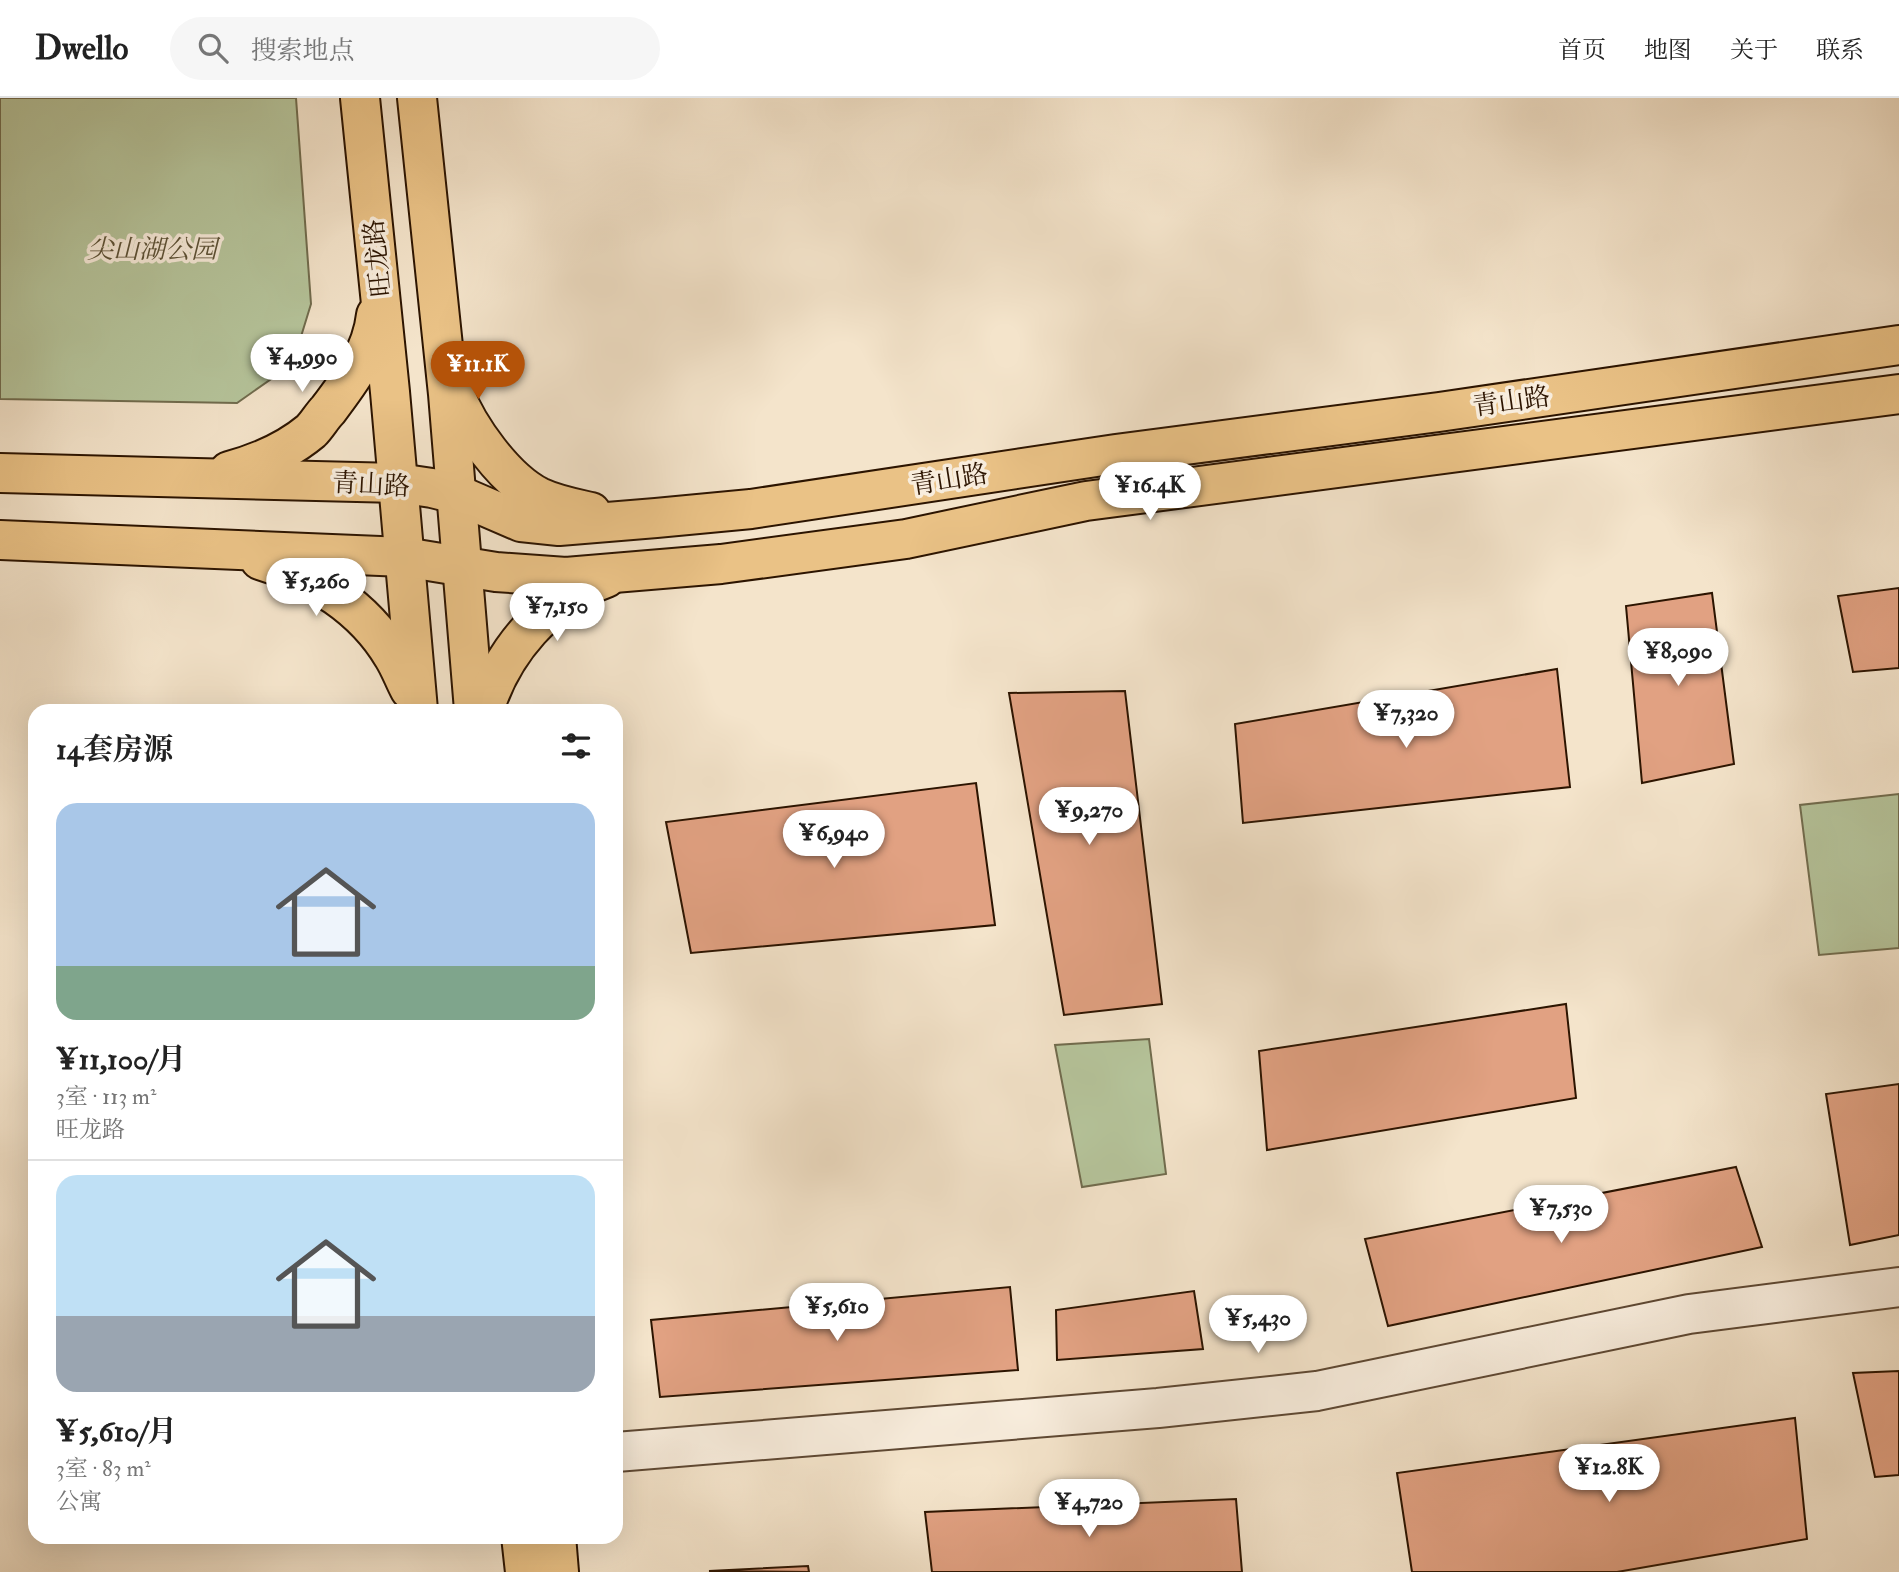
<!DOCTYPE html>
<html lang="zh">
<meta charset="utf-8">
<style>
:root{--surface:#fff;--page:#f6f6f6;--text:#222;--muted:#767676;--line:#e0e0e0;--accent:#b45309}
body{margin:0;font-family:"IM FELL Double Pica","Noto Serif SC",serif;background:var(--page);color:var(--text);height:100vh;display:flex;flex-direction:column;font-size:26px;white-space:nowrap}
*{box-sizing:border-box;margin:0}
p{font-size:23px;color:var(--muted)}
.icon{flex:none;width:38px;height:38px;fill:none;stroke:currentColor;stroke-width:2;stroke-linecap:round;stroke-linejoin:round}
.map{position:relative;flex:1;overflow:hidden}
.side{position:absolute;left:28px;top:606px;width:595px;height:840px;display:flex;flex-direction:column;background:var(--surface);border-radius:21px;box-shadow:0 7px 28px #0002}
.side>*{flex:none}
.price{position:absolute;translate:-50% -60px;padding:0 16px;border-radius:24px;background:#fff;color:#222;font-size:23px;line-height:46px;filter:drop-shadow(0 2px 4px #0008)}
.price::after{content:'';position:absolute;left:50%;top:42px;width:21px;height:16px;margin-left:-10px;background:inherit;clip-path:polygon(0 0,100% 0,50% 100%)}
.price.selected{background:var(--accent);color:#fff}
ul{padding:0;list-style:none}
li{display:grid;align-content:center;gap:14px;height:371px;padding:0 28px}
li+li{border-top:2px solid var(--line)}
li span{display:grid;place-items:center;height:217px;border-radius:21px;color:#555}
li>.icon{margin-inline-start:auto}
span .icon{width:126px;height:126px;fill:#fffc;stroke-width:1}
li b{font-size:30px}
h2{display:flex;justify-content:space-between;align-items:center;height:84px;padding:0 28px;font-size:30px}
header{display:flex;align-items:center;gap:42px;box-sizing:border-box;height:98px;padding:0 35px;background:var(--surface);border-bottom:2px solid var(--line)}
header strong{font-size:33px}
nav{display:flex;gap:38px;margin-inline-start:auto;font-size:24px}
.search{width:490px;height:63px;background:var(--page);display:flex;align-items:center;gap:18px;box-sizing:border-box;padding:0 24px;border-radius:38px;color:var(--muted);font-size:26px}
.map>svg:first-child{display:block}
.green{fill:#b6c59c;stroke:#716c4e;stroke-width:2}
.building{fill:#e1a182;stroke:#2c1400;stroke-width:2}
.lines{fill:none;stroke-linecap:round;stroke-linejoin:round}
.minor-casing{stroke:#5e4833;stroke-width:42}
.major-casing{stroke:#2c1400;stroke-width:42}
.minor{stroke:#f8eddd;stroke-width:38}
.major{stroke:#eac286;stroke-width:38}
.labels{text-anchor:middle;stroke-width:7;stroke-linejoin:round;paint-order:stroke}
.park-label{font-size:26px;font-style:italic;fill:#5c5237;stroke:#f8eddd}
.street-label{font-size:26px;fill:#2c1400;stroke:#f8eddd}
</style>
<header>
<strong>Dwello</strong>
<div class="search"><svg class="icon" aria-label="search" viewBox="0 0 24 24"><circle cx="10" cy="10" r="6"/><path d="M15 15l6 6"/></svg>搜索地点</div>
<nav><a>首页</a><a>地图</a><a>关于</a><a>联系</a></nav>
</header>
<div class="map">
<svg width="1899" height="1474" viewBox="0 0 1899 1474">
<rect width="100%" height="100%" fill="#f4e4cb"/>
<filter id="stains"><feTurbulence type="fractalNoise" baseFrequency=".00286" numOctaves="4"/><feColorMatrix values="0 0 0 0 .2 0 0 0 0 .09 0 0 0 0 .02 0 0 0 .5 -.17"/></filter>
<radialGradient id="worn" r=".72"><stop offset=".6" stop-color="#630" stop-opacity="0"/><stop offset="1" stop-color="#630" stop-opacity=".3"/></radialGradient>
<g class="green">
<path d="M0,0H296L311,206L299,245L274,279L237,305L0,301Z"/>
<path d="M1899,696V850L1819,857L1800,707Z"/>
<path d="M1149,941L1166,1076L1082,1089L1055,947Z"/>
</g>
<g class="building">
<path d="M1899,490V570L1853,574L1838,498Z"/>
<path d="M1712,495L1734,666L1642,685L1626,508Z"/>
<path d="M1557,571L1570,689L1243,725L1235,626Z"/>
<path d="M1125,593L1162,906L1064,917L1009,595Z"/>
<path d="M976,685L995,827L691,855L666,724Z"/>
<path d="M1566,906L1576,1000L1267,1052L1259,953Z"/>
<path d="M1899,986V1137L1850,1147L1826,996Z"/>
<path d="M1736,1069L1762,1149L1388,1228L1365,1141Z"/>
<path d="M1010,1189L1018,1272L660,1299L651,1222Z"/>
<path d="M1194,1193L1203,1251L1057,1262L1056,1212Z"/>
<path d="M1899,1273V1377L1875,1379L1853,1275Z"/>
<path d="M1795,1320L1807,1441L1617,1474H1412L1397,1375Z"/>
<path d="M1236,1401L1242,1474H932L925,1414Z"/>
<path d="M808,1468L809,1474L709,1473Z"/>
</g>
<g class="lines">
<g class="minor-casing">
<path id="minor" d="M616,1354L1158,1310L1317,1293L1689,1216L1899,1189"/>
</g>
<g class="major-casing">
<g id="major">
<path d="M360,0L390,294L418,612"/>
<path d="M417,0L448,296L474,612"/>
<path d="M454,294C468,330 504,381 539,399C556,407 573,410 591,414"/>
<path d="M229,373C259,365 287,353 311,333C317,327 322,318 328,312C350,283 372,254 376,217"/>
<path d="M0,375L398,385L432,390L456,396L521,424L559,428L656,420L751,411L1116,356L1439,314L1899,247"/>
<path d="M0,442L404,459L496,474L566,479L721,466L906,441L1086,403L1899,296"/>
<path d="M260,462C314,478 364,509 393,558C400,569 404,581 410,592"/>
<path d="M484,612C503,552 546,502 606,480"/>
<path d="M521,1438L525,1474"/>
<path d="M556,1438L559,1474"/>
</g>
</g>
<use href="#minor" class="minor"/>
<use href="#major" class="major"/>
</g>
<g class="labels">
<g class="park-label">
<text x="152" y="160">尖山湖公园</text>
</g>
<g class="street-label">
<text transform="translate(377 160) rotate(-96)" y="9">旺龙路</text>
<text transform="translate(1511 303) rotate(-8)" y="9">青山路</text>
<text transform="translate(949 381) rotate(-9)" y="9">青山路</text>
<text transform="translate(371 386) rotate(3)" y="9">青山路</text>
</g>
</g>
<rect width="100%" height="100%" filter="url(#stains)"/>
<rect width="100%" height="100%" fill="url(#worn)"/>
</svg>
<b class="price" style="left:302px;top:296px">¥4,990</b>
<b class="price selected" style="left:478px;top:303px">¥11.1K</b>
<b class="price" style="left:1150px;top:424px">¥16.4K</b>
<b class="price" style="left:316px;top:520px">¥5,260</b>
<b class="price" style="left:557px;top:545px">¥7,150</b>
<b class="price" style="left:1678px;top:590px">¥8,090</b>
<b class="price" style="left:1406px;top:652px">¥7,320</b>
<b class="price" style="left:1089px;top:749px">¥9,270</b>
<b class="price" style="left:834px;top:772px">¥6,940</b>
<b class="price" style="left:1561px;top:1147px">¥7,530</b>
<b class="price" style="left:837px;top:1245px">¥5,610</b>
<b class="price" style="left:1258px;top:1257px">¥5,430</b>
<b class="price" style="left:1609px;top:1406px">¥12.8K</b>
<b class="price" style="left:1089px;top:1441px">¥4,720</b>
<section class="side">
<h2>14套房源<svg class="icon" aria-label="filters" viewBox="0 0 24 24"><path d="M4 7h16M4 17h16"/><circle cx="9" cy="7" r="2"/><circle cx="15" cy="17" r="2"/></svg></h2>
<ul>
<li><span style="background:linear-gradient(#a9c7e8 75%,#7fa58c 0)"><svg class="icon" aria-label="home" viewBox="0 0 24 24"><path d="M3 11l9-7 9 7M6 9v11h12V9"/></svg></span><div><b>¥11,100/月</b><p>3室 · 113 m²</p><p>旺龙路</p></div></li>
<li><span style="background:linear-gradient(#bfe0f5 65%,#9aa5b1 0)"><svg class="icon" aria-label="home" viewBox="0 0 24 24"><path d="M3 11l9-7 9 7M6 9v11h12V9"/></svg></span><div><b>¥5,610/月</b><p>3室 · 83 m²</p><p>公寓</p></div></li>
</ul>
</section>
</div>
